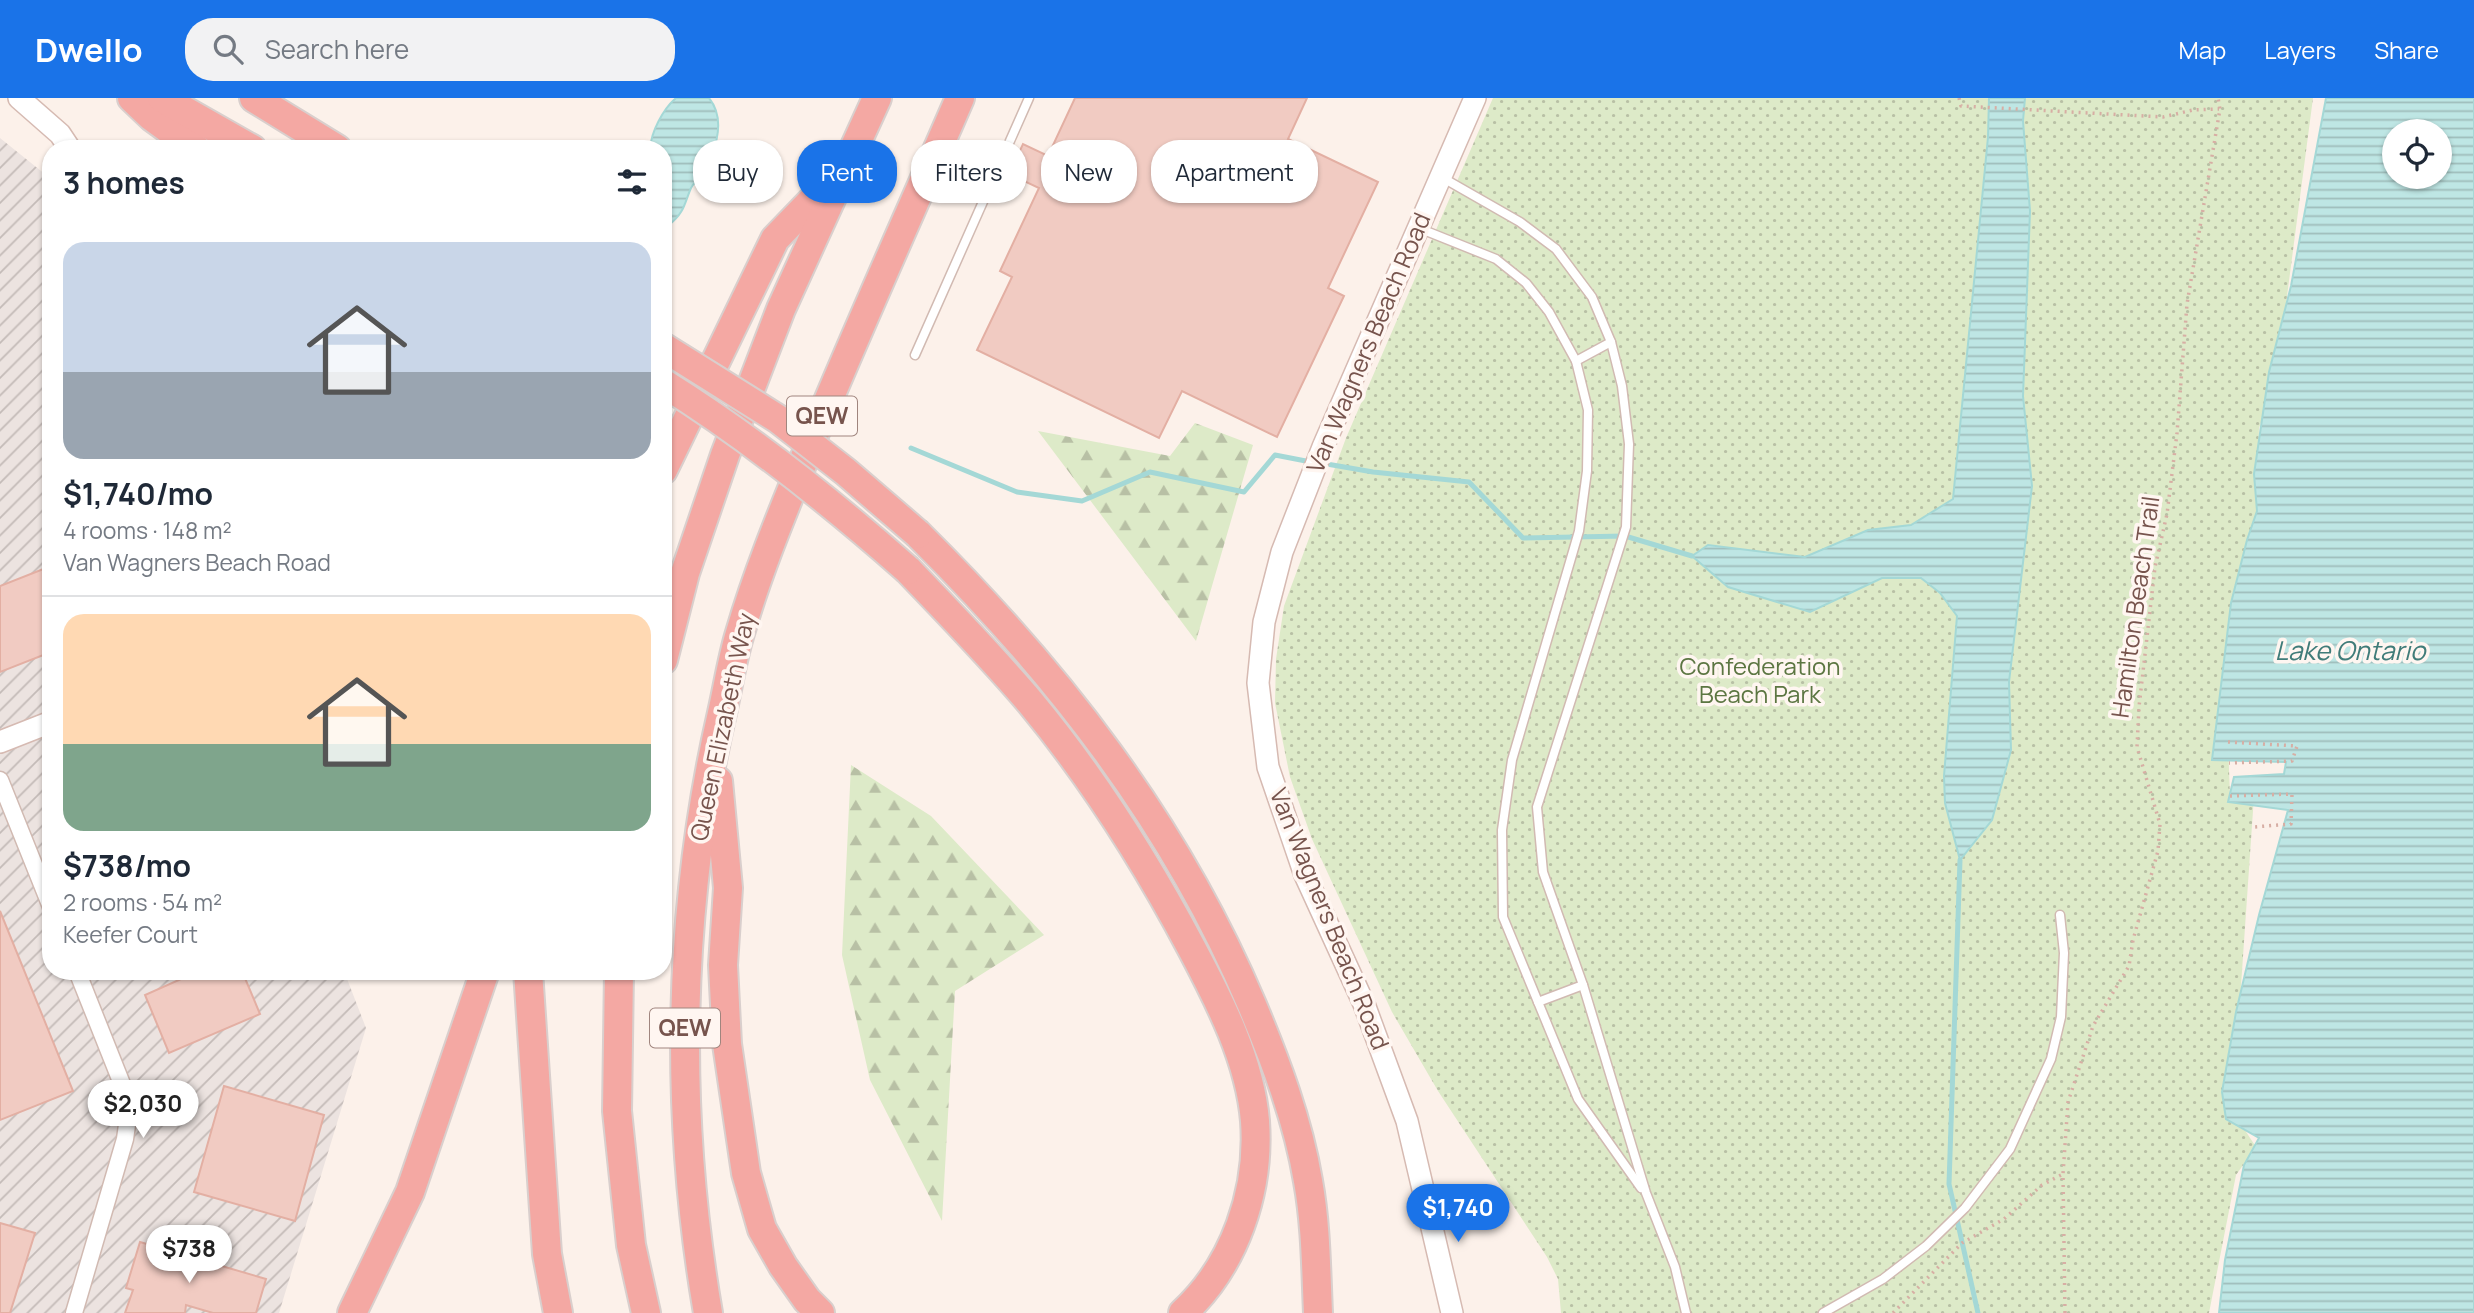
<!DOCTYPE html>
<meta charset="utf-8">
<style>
:root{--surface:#fff;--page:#f2f2f3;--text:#1f2937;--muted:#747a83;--line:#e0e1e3;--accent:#1a73e8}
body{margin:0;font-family:Manrope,sans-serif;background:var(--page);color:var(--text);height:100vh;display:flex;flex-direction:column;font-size:26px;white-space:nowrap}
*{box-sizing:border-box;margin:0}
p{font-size:23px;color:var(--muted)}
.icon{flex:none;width:38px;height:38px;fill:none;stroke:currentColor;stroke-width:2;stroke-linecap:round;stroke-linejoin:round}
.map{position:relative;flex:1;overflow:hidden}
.side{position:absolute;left:42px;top:42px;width:630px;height:840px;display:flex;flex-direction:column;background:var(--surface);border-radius:28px;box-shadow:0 2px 5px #0004}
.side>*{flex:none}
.banner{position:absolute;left:693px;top:42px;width:665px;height:63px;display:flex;gap:14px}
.buttons{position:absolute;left:2382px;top:21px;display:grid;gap:14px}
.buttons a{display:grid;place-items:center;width:70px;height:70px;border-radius:50%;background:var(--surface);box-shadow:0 2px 5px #0004;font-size:35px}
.price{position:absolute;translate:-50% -60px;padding:0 16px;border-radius:24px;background:#fff;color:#222;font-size:23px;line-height:46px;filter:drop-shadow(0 2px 4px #0008)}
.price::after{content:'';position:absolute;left:50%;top:42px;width:21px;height:16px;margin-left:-10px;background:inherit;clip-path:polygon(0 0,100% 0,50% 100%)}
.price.current{background:var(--accent);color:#fff}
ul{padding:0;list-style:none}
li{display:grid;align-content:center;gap:14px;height:371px;padding:0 21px}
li+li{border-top:2px solid var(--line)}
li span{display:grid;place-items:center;height:217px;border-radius:21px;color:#555}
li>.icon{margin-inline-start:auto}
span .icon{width:126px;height:126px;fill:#fffc;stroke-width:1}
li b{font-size:30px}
h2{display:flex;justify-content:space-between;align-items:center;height:84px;padding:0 21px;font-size:30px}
.tag{padding:0 24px;border-radius:28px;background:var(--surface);box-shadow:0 2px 5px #0004;font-size:24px;line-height:63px}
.tag.current{background:var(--accent);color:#fff}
header{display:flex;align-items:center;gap:42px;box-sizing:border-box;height:98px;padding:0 35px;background:var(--accent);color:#fff}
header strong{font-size:33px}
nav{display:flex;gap:38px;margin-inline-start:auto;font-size:24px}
.search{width:490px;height:63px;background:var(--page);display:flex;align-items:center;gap:18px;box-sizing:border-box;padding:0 24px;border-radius:28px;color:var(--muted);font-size:26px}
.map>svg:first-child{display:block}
.industrial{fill:url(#industrial-furrows)}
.forest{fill:url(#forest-firs)}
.park{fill:url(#park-dots)}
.water{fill:url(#water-rules);stroke:#a4d8d6;stroke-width:2;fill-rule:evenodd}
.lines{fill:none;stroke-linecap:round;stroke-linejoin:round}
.stream{stroke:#a4d8d6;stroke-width:5}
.building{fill:#f1cbc2;stroke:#e3afa3;stroke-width:2}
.lane-casing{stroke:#d1bab2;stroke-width:11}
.street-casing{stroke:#d1bab2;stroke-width:19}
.secondary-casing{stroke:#d6bab2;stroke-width:24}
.highway-casing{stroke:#d9cfcd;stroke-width:32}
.path{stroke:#d7aea4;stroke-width:3.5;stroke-dasharray:2 5;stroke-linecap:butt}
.lane{stroke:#fff;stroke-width:8}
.street{stroke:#fff;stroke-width:16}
.secondary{stroke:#fff;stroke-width:21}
.highway{stroke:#f4a8a3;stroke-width:28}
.highway-bridge-casing{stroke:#d9cfcd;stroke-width:32;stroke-linecap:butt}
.highway-bridge{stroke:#f4a8a3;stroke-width:28}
.labels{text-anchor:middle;stroke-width:7;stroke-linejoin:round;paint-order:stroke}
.shield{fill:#fff6f1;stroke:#a0857e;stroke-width:2}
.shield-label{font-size:23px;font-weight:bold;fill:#77544d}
.street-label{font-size:24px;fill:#77544d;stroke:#fff6f1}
.park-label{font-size:24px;fill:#5c7642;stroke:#fff6f1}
.water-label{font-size:26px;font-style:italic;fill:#407c79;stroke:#fff6f1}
</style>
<header>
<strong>Dwello</strong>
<div class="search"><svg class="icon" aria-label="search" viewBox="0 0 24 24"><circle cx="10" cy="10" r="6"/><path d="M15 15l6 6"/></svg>Search here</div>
<nav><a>Map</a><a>Layers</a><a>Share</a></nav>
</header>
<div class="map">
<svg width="2474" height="1215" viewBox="0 0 2474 1215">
<defs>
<pattern id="industrial-furrows" width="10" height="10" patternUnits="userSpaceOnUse" patternTransform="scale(1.75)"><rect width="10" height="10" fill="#ece3e0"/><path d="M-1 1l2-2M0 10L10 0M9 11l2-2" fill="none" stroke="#c4bbb8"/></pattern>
<pattern id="forest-firs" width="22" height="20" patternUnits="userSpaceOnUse" patternTransform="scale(1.75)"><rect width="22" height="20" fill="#ddeac8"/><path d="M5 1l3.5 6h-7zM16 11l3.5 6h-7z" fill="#b8c0a5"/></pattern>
<pattern id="park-dots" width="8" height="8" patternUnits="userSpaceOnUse" patternTransform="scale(1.75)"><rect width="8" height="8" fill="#ddeac8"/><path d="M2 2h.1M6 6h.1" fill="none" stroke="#b8c0a5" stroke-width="1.8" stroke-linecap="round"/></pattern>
<pattern id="water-rules" width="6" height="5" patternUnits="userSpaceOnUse" patternTransform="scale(1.75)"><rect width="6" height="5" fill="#bee6e4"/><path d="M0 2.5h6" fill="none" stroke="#9fbdbb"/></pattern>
</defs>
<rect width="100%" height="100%" fill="#fcf1ea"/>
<path class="industrial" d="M0,40L51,81V873H344L366,930L279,1215H0Z"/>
<g class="forest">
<path d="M1195,325L1253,347L1196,543L1038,333L1170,358Z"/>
<path d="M851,667L931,718L1044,837L955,893L942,1123L870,982L842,857Z"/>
</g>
<path class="park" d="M1493,0H2313L2276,282L2259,330L2256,419L2228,644L2230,698H2254L2234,990L2235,1017L2256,1049L2236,1077L2209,1215H1561L1558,1181L1547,1159L1438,993L1392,914L1312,741L1290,679L1275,605L1276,561L1284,508L1346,340Z"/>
<g class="water">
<path d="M676,0H709C728,23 714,60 698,82C694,87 694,84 691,90C684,106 685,114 669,127C665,114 659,97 669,86L668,79L663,77V51H650C651,34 663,11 676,0Z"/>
<path d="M1989,0H2025L2023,23L2030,113L2023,298L2032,388L2009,584L2011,652L1992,722L1960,762L1945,705L1944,678L1957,518L1940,495L1921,480H1882L1810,514L1728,489L1692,458L1708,447L1805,459L1868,432L1911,427L1953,401L1988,39Z"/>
<path d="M2326,0H2474V1215H2219L2225,1162L2244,1067L2259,1040L2226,1021L2222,994L2236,914L2259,817L2288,712L2228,704L2234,679L2284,676L2286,664L2212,662L2231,505L2247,442L2257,413L2254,376L2269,274L2291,188ZM2440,33V79H2394V33Z"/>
</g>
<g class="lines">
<g class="stream">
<path d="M911,350L1017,394L1082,403L1150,374L1244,394L1275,357L1311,364"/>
<path d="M1321,365L1373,374L1469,384L1523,440L1625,438L1692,458"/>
<path d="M1960,762L1949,1086L1978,1215"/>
</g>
</g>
<g class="building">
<path d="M1075,0H1307L1288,41L1378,84L1328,190L1344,198L1277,339L1182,293L1159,340L977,252L1012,179L1000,173L1039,90L1009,76L1023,46L1048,58Z"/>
<path d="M51,468V554L0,574V488Z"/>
<path d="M0,813L73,993L0,1022Z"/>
<path d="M199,873H242L260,916L169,955L145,897Z"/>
<path d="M224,988L324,1017L295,1123L194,1094Z"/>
<path d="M0,1125L35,1135L10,1215H0Z"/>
<path d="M140,1144L266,1181L256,1215H213L186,1207L185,1215H125L133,1192L126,1190Z"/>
</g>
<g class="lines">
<g class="lane-casing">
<g id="lane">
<path d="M1443,80L1520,124L1556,151L1592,199L1611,244L1622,288L1629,346L1626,429L1537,709L1543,774L1583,887L1646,1095L1675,1169L1686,1215"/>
<path d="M1421,131L1496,161L1526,185L1549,214L1576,263L1588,312L1587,373L1579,433L1512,662L1502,732L1503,819L1578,1001L1641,1090"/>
<path d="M915,257L1029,0"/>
<path d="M1576,263L1611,244"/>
<path d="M1538,904L1583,887"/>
<path d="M1823,1215L1883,1181L1926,1148L1965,1110L2010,1051L2051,961L2061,919L2064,855L2060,817"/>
</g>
</g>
<g class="street-casing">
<g id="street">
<path d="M0,682L51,809"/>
<path d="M74,1215L125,1041L128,1020L124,991L77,873"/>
</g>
</g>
<g class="secondary-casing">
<g id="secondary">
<path d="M19,0L60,36L70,51"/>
<path d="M0,644L51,624"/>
<path d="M1452,1215L1407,1023L1364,906L1305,777L1268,669L1258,585L1264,524L1282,454L1323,349L1475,0"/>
</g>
</g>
<g class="highway-casing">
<g id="highway">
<path d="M132,0L152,19L196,51"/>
<path d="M162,0L252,51"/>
<path d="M254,0L337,51"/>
<path d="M663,372L775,141L830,84"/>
<path d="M918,436C1058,575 1175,725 1252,907C1276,964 1298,1023 1308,1083C1316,1127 1316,1171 1318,1215"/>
<path d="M908,472C949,515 991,558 1030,604C1093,680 1146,764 1192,851C1220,904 1250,963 1255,1023C1260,1093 1235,1167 1183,1215"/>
<path d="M663,562L685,475L725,357L781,211L877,0"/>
<path d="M718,683L728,790L723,867L727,946L746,1075L762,1131L783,1168L807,1202L820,1215"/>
<path d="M528,873L547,1156L558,1215"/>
<path d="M619,873L617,1013L631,1147L646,1215"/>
<path d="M352,1215L410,1094L485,873"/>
<path d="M708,1215C674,1016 677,812 722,615C728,589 732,561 740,535C760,466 789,399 816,332C862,221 912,111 960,0"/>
</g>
</g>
<g class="path">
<path d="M1959,0L1961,8L2163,19L2193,12L2219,11"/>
<path d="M2228,644L2297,648L2292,663L2229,665"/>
<path d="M2230,698L2292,696L2291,726L2254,729"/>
<path d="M1893,1215L1962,1145L2004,1121L2042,1087L2063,1076"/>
<path d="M2065,1215L2063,1076L2068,1004L2093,928L2129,868L2133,842L2158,753L2160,726L2137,649L2139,609L2155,469L2167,416L2177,335L2187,206L2220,11L2218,0"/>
</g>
<use href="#lane" class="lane"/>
<use href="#street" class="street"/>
<use href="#secondary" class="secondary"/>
<use href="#highway" class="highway"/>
<g class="highway-bridge-casing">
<g id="highway-bridge">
<path d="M663,249L778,321L846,374L918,436"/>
<path d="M663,285C751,340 831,404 908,472"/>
</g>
</g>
<use href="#highway-bridge" class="highway-bridge"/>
</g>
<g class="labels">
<g class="shield">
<rect x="787" y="298.5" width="70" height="39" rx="5"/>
<rect x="650" y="910.5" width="70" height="39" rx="5"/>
</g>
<g class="shield-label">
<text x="822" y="326">QEW</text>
<text x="685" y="938">QEW</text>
</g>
<g class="street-label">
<text transform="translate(1369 245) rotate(-67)" y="8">Van Wagners Beach Road</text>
<text transform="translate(2136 509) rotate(-82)" y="8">Hamilton Beach Trail</text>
<text transform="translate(723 629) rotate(-78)" y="8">Queen Elizabeth Way</text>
<text transform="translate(1329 821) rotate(68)" y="8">Van Wagners Beach Road</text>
</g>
<g class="park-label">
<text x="1760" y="577">Confederation<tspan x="1760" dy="28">Beach Park</tspan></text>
</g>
<g class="water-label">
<text x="2350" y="562">Lake Ontario</text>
</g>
</g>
</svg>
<div class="buttons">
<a><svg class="icon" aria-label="locate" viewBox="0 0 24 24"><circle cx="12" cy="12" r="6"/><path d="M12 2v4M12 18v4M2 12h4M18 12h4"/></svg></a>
</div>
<b class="price" style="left:143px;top:1042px">$2,030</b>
<b class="price current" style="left:1458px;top:1146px">$1,740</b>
<b class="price" style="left:189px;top:1187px">$738</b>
<div class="banner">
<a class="tag">Buy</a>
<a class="tag current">Rent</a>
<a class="tag">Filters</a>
<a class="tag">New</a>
<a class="tag">Apartment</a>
</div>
<section class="side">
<h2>3 homes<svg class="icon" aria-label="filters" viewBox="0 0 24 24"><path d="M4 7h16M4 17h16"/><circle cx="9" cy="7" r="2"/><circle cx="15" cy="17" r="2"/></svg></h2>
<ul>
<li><span style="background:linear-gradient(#c9d6e8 60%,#9aa5b1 0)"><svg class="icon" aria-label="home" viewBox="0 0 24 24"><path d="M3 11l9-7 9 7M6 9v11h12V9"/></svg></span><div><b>$1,740/mo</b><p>4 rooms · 148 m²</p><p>Van Wagners Beach Road</p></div></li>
<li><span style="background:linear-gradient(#ffd9b3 60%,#7fa58c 0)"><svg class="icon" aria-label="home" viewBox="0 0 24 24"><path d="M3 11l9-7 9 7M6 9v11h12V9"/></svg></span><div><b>$738/mo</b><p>2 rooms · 54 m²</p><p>Keefer Court</p></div></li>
</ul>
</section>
</div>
